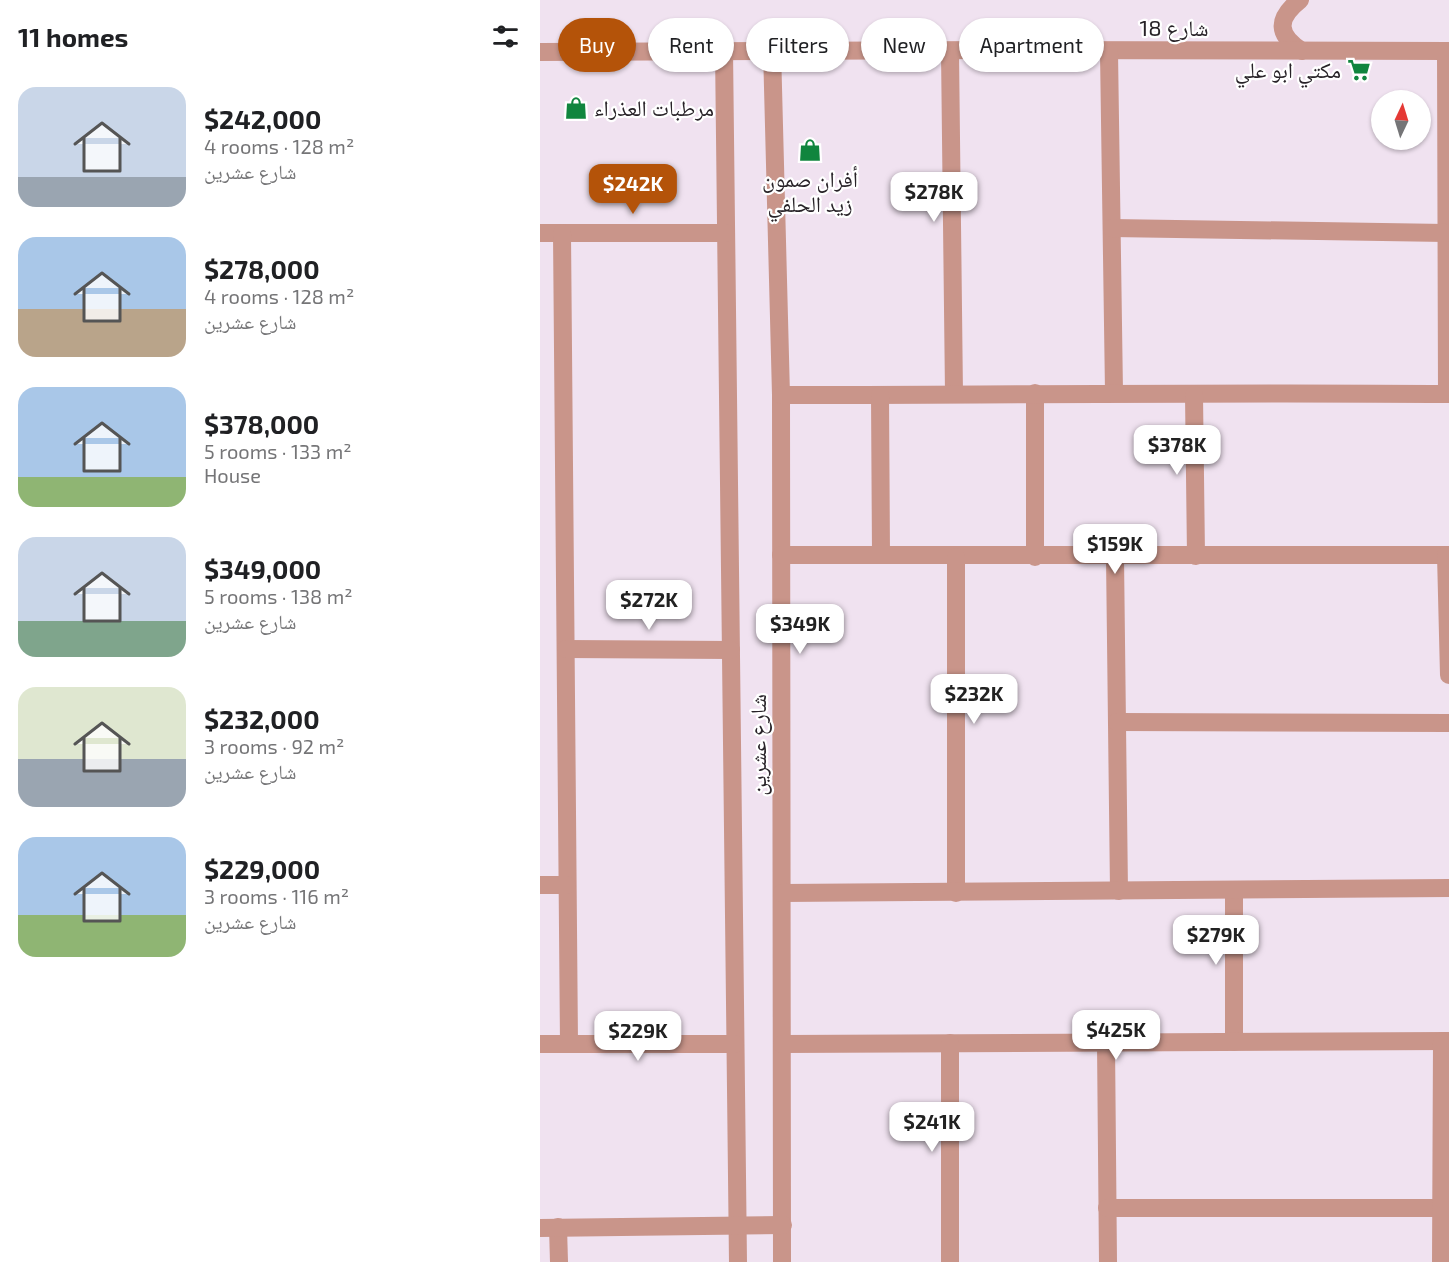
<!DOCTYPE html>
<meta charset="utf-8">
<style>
:root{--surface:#fff;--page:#f2f2f2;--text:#202124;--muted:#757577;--accent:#b45309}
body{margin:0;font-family:"Exo 2","Noto Naskh Arabic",sans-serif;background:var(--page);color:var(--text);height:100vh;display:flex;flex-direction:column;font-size:22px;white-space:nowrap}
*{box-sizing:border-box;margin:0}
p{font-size:20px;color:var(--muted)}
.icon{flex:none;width:33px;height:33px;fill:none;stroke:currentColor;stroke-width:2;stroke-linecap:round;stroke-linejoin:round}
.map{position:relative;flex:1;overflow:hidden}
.panel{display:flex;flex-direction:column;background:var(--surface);width:540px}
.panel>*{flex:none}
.hud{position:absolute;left:18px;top:18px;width:570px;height:54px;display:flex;gap:12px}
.needle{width:39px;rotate:4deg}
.tools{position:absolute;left:831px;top:90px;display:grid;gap:12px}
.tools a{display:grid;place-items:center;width:60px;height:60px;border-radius:50%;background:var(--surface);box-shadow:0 2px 4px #0004;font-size:30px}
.price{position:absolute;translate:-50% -51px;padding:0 14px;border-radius:12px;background:#fff;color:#222;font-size:20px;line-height:39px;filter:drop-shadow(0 2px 3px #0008)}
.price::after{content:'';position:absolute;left:50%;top:36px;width:18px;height:14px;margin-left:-9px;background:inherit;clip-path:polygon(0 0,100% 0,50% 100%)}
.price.selected{background:var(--accent);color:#fff}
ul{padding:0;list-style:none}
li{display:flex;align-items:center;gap:18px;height:150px;padding:0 18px}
li span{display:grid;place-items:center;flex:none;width:168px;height:120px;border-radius:18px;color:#555}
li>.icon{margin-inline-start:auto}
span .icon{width:72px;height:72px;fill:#fffc;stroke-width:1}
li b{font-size:26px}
h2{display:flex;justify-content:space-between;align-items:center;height:72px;padding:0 18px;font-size:26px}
.chip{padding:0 21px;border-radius:27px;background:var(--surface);box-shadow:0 2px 4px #0004;font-size:21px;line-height:54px}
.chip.selected{background:var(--accent);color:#fff}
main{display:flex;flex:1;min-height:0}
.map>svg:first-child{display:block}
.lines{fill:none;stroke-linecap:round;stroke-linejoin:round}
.minor{stroke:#c9958a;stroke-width:18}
.labels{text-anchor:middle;stroke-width:4.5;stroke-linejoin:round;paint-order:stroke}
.street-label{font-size:22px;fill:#282328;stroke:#fff}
.poi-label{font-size:22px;fill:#282328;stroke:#fff;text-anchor:end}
</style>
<main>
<section class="panel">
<h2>11 homes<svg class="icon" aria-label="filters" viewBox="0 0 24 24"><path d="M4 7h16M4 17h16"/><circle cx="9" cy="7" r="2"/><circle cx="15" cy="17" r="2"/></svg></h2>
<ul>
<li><span style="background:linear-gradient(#c9d6e8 75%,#9aa5b1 0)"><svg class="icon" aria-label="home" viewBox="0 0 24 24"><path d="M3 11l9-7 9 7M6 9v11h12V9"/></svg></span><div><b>$242,000</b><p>4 rooms · 128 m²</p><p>شارع عشرين</p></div></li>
<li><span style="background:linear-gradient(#a9c7e8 60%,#b9a48a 0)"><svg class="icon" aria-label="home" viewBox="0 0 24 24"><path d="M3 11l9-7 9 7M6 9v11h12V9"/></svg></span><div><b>$278,000</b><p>4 rooms · 128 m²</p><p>شارع عشرين</p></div></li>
<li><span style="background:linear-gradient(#a9c7e8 75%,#8fb573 0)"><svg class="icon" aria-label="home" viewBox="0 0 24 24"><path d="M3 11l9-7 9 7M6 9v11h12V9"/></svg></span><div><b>$378,000</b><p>5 rooms · 133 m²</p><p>House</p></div></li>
<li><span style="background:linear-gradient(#c9d6e8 70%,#7fa58c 0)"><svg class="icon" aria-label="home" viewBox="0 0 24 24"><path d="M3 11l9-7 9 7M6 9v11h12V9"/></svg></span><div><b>$349,000</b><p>5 rooms · 138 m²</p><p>شارع عشرين</p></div></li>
<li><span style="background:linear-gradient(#dfe7d0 60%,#9aa5b1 0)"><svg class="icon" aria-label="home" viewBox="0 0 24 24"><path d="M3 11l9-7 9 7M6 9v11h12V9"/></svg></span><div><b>$232,000</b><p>3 rooms · 92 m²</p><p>شارع عشرين</p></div></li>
<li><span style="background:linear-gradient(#a9c7e8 65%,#8fb573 0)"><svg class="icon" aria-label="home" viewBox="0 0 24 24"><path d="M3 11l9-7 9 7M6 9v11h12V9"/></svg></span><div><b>$229,000</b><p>3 rooms · 116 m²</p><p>شارع عشرين</p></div></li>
</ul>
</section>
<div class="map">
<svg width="909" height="1262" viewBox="0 0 909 1262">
<rect width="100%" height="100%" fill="#f0e2f0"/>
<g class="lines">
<g class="minor">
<path d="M760,0C736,19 737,35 762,51"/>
<path d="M232,49L241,395L242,1262"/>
<path d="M184,50L198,1262"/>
<path d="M906,51L907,394"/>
<path d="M0,52C303,49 606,50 909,51"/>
<path d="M410,52L414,394"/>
<path d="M569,52L574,392"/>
<path d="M572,228L906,233"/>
<path d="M0,233H186"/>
<path d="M22,233L29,1044"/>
<path d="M495,393V557"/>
<path d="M241,395C464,395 686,392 909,394"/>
<path d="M340,395L341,555"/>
<path d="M654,395L656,556"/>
<path d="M241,555H909"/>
<path d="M906,555L909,675"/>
<path d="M416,557V893"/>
<path d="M575,557L579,891"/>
<path d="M26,649L191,650"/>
<path d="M577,722L909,723"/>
<path d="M0,885H27"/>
<path d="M694,890V1042"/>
<path d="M242,893L909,888"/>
<path d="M566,1043L568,1262"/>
<path d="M0,1044H195"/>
<path d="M242,1044L909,1041"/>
<path d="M567,1208H900"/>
<path d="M18,1227L19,1262"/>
<path d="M0,1228L243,1225"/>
<path d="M410,1262V1043"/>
<path d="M901,1262L902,1041"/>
</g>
</g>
<defs>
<g id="supermarket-bare" transform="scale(1.8)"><path d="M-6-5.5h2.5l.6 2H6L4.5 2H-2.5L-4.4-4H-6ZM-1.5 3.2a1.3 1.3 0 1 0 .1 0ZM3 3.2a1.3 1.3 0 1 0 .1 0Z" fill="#10853e" stroke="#fff" stroke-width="2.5" paint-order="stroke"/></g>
<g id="shop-bare" transform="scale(1.8)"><path d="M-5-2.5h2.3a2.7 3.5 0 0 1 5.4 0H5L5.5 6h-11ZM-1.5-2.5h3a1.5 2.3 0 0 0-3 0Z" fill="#10853e" stroke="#fff" stroke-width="2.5" paint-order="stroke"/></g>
</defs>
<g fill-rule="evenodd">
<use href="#supermarket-bare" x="819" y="70"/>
<use href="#shop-bare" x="36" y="108"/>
<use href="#shop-bare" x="270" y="150"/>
</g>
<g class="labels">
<g class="street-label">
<text x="634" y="36">شارع 18</text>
<text transform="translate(218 745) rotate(-90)" y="8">شارع عشرين</text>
</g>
<g class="poi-label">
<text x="801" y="78">مكتي ابو علي</text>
<text x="54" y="116" text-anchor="start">مرطبات العذراء</text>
<text x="270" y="187" text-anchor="middle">أفران صمون<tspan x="270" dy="25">زيد الحلفي</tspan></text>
</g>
</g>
</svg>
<div class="tools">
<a><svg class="needle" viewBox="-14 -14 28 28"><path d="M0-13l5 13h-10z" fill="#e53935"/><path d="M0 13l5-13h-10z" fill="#757577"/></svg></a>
</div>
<b class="price selected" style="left:93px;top:215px">$242K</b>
<b class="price" style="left:394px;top:223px">$278K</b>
<b class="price" style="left:637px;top:476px">$378K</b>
<b class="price" style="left:575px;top:575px">$159K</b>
<b class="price" style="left:109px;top:631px">$272K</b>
<b class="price" style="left:260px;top:655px">$349K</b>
<b class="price" style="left:434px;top:725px">$232K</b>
<b class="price" style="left:676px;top:966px">$279K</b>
<b class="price" style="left:576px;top:1061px">$425K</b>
<b class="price" style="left:98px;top:1062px">$229K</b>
<b class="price" style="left:392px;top:1153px">$241K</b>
<div class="hud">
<a class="chip selected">Buy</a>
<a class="chip">Rent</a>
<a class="chip">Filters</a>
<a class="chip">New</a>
<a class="chip">Apartment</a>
</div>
</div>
</main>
